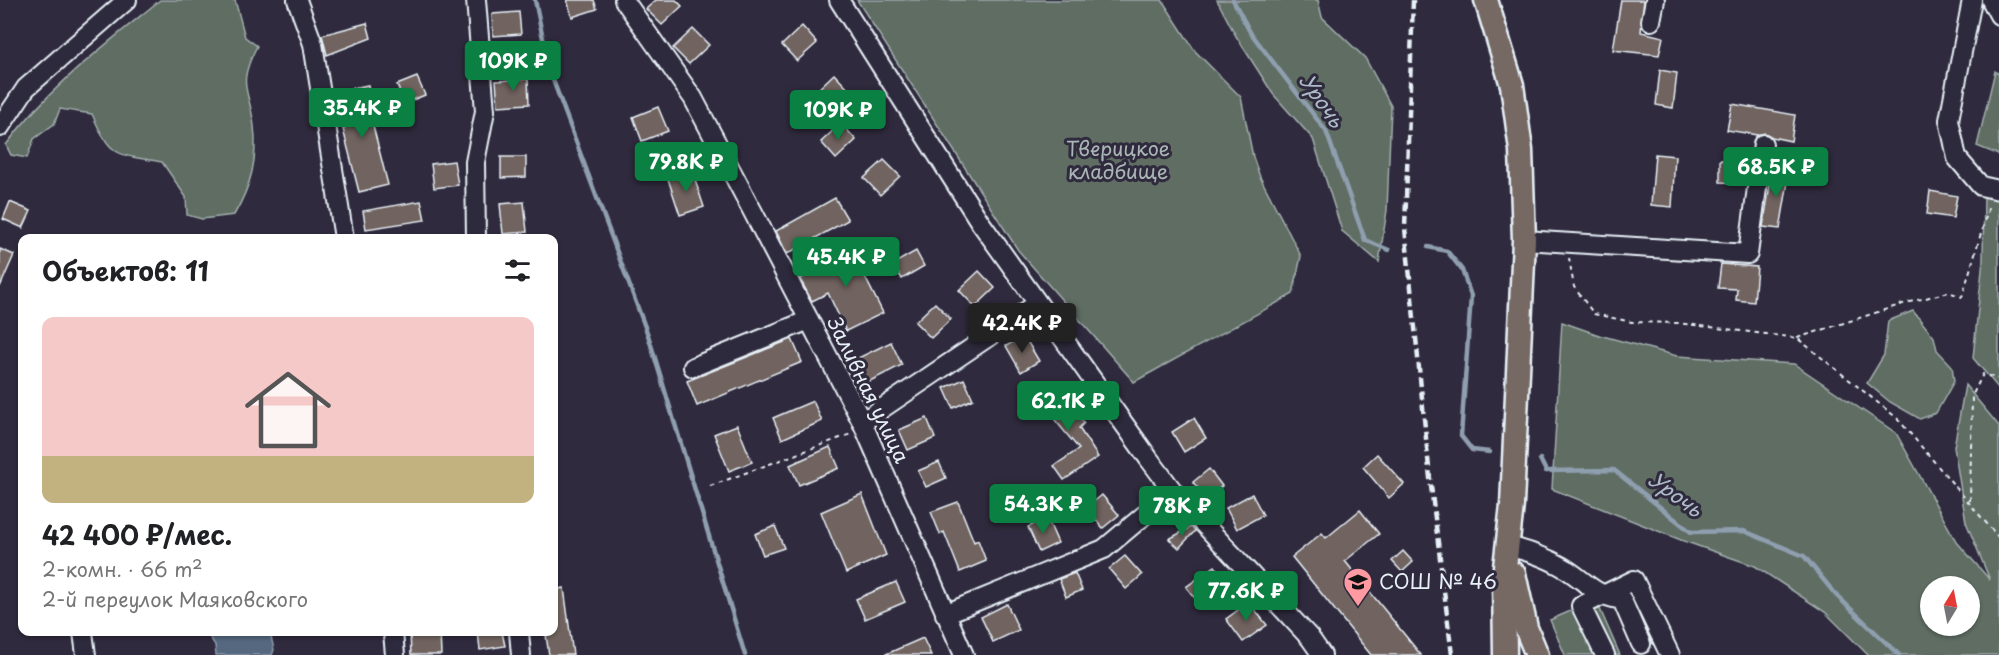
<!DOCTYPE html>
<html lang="ru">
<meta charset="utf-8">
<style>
:root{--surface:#fff;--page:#f2f2f2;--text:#202124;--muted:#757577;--line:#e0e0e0;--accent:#0b8043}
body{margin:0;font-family:"Playpen Sans",sans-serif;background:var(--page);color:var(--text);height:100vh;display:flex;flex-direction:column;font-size:22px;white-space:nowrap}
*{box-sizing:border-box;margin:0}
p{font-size:20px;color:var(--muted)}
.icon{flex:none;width:33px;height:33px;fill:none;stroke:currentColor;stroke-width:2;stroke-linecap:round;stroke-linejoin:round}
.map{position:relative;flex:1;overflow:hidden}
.panel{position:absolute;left:18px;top:234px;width:540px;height:402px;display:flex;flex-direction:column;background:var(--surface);border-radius:12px;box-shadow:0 2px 4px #0004}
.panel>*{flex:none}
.needle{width:39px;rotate:10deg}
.fabs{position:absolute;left:1920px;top:576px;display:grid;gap:12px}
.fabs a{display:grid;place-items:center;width:60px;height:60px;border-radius:50%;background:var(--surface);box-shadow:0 2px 4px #0004;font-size:30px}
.price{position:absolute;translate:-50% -51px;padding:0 14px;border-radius:6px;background:var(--accent);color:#fff;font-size:20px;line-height:39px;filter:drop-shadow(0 2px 3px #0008)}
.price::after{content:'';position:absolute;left:50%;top:36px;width:18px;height:14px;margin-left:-9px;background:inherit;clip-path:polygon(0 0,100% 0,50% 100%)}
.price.on{background:#222;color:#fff}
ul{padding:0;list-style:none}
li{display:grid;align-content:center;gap:12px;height:318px;padding:0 24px}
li+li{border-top:2px solid var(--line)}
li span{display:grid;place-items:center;height:186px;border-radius:12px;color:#555}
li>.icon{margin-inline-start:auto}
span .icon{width:108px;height:108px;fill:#fffc;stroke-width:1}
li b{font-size:26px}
h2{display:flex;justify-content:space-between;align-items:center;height:72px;padding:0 24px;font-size:26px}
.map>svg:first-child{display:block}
.green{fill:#5e6d64;stroke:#a3afae;stroke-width:1.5;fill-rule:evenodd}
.water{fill:#54687f;stroke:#8f9faf;stroke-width:1.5}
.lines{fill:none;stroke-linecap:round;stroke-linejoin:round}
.stream{stroke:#8f9faf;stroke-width:4.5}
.building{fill:#71635f;stroke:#e8f1f8;stroke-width:1.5}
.minor-casing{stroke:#e8f1f8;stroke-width:22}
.major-casing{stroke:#e8f1f8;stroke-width:27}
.path{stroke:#e8f1f8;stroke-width:2;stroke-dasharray:4.5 4.5;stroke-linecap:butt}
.minor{stroke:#2f2a3d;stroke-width:18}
.major{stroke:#766964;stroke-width:22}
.rail{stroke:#e8f1f8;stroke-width:4.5;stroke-dasharray:9 4.5;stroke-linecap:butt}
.labels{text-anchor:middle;stroke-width:6;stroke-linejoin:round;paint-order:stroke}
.park-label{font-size:20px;fill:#aab6b5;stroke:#2f2a3d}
.street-label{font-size:20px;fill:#e8f1f8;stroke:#2f2a3d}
.poi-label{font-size:20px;fill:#e8f1f8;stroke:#2f2a3d;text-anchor:start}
.water-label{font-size:21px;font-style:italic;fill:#adbac8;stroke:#2f2a3d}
</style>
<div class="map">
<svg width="1999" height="655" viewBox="0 0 1999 655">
<rect width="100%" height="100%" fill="#2f2a3d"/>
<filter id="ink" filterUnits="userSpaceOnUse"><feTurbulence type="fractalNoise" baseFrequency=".0167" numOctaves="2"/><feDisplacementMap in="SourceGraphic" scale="12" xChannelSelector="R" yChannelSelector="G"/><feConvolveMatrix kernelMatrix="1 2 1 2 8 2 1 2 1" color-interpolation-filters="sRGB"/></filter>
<g filter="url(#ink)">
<g class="green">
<path d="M160,0H235L245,37L257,46C236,87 249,86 254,126C258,159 251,186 234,215L202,219L187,215L186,197L162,162C116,154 112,159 92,114L60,109L54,124L34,139L27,158L11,155L6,145C48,88 105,45 160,0Z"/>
<path d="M857,0H1162L1195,51L1241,97L1253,157L1260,177L1301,256L1293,294L1134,382L1018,250Z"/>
<path d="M1217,0H1318L1322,17L1365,58L1391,106L1387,210L1379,262L1342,231L1313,139L1273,94L1236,36Z"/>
<path d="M1995,71L1999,74V155L1977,146Z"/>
<path d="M1984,192L1999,197V389L1973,358L1983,260Z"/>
<path d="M1913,311L1934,337L1937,350L1952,366L1954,381L1936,413L1920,419L1890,402L1867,383L1884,355L1888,321Z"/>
<path d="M1562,322L1599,335L1677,356L1794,364L1896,433L1956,541L1990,580L1966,522L1954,447L1965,385L1999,426V655H1868L1825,612L1755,566L1681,540L1552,489ZM1930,586H1970V626H1930Z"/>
<path d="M1596,600L1620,655H1565L1550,620Z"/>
</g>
<path class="water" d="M189,632H270L274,650L272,655H216L215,645L207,633Z"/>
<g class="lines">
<g class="stream">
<path d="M535,0L550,72L648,335L745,655"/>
<path d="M1233,0L1250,32L1326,131L1365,240L1389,250"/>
<path d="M1428,247L1447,251L1462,270L1471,296L1461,436L1472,450L1490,452"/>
<path d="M1540,459L1546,471L1614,470L1691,532L1744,531L1804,556L1836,595L1899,655"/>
</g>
</g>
<g class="building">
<path d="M567,0H594L597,9L572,17Z"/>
<path d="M656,0H676L682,6L662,25L646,9Z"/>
<path d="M1621,0H1644L1641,32L1663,37L1659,55L1613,50Z"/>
<path d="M519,12L521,34L493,36L492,14Z"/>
<path d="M367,23L371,38L327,55L322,35Z"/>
<path d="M802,26L817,43L797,61L782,45Z"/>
<path d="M693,29L709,45L689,64L673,48Z"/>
<path d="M1660,70L1677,73L1673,108L1656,105Z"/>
<path d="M834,74L850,91L830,109L814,93Z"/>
<path d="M417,77L425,95L405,103L397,85Z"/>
<path d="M528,79L529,104L498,106L496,81Z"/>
<path d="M368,85L372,105L368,106L388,185L359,192L343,129L345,128L338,91Z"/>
<path d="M1732,104L1795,115L1791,141L1772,137L1765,133L1757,135L1727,130Z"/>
<path d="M658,107L668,131L642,141L633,117Z"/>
<path d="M841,123L856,140L836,159L821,142Z"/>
<path d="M1655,154L1675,156L1672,207L1651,205Z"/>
<path d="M501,157H526V177L501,178Z"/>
<path d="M884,160L900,176L880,195L864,178Z"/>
<path d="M1720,160L1745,161V183L1720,182Z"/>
<path d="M454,161L458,185L434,188L431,164Z"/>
<path d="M1773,167L1790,170L1780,229L1763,227Z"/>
<path d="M692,171L704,207L680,215L668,179Z"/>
<path d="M1930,191L1957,196L1953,218L1927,214Z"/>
<path d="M835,198L848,220L787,254L776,231Z"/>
<path d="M421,201L425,220L366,229L363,211Z"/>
<path d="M10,202L31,211L23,228L3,219Z"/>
<path d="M524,202L527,232L503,234L500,204Z"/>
<path d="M864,247L876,269L864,275L883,313L846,331L828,293L812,301L800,279Z"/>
<path d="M0,249L14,255L0,287Z"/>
<path d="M916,251L924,266L902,279L893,264Z"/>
<path d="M1721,264L1757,267L1754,302L1736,300L1737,289L1718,288Z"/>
<path d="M979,271L995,288L975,307L959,290Z"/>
<path d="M935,303L951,319L931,338L915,322Z"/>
<path d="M1024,336L1039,361L1021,372L1006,346Z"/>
<path d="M792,339L802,362L697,406L687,381Z"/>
<path d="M891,342L902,365L866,383L854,360Z"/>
<path d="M964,379L973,399L953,408L944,388Z"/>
<path d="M1055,385L1084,423L1079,428L1098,457L1064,480L1054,466L1079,449L1036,397Z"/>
<path d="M813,401L822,421L782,439L773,418Z"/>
<path d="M927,418L935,438L908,450L899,430Z"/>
<path d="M1194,418L1206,438L1184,452L1172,432Z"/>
<path d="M737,425L752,462L729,471L714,434Z"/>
<path d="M830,447L839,468L799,485L790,465Z"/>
<path d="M1377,454L1404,484L1389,498L1363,467Z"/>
<path d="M939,462L946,478L926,487L918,471Z"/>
<path d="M1209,469L1222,486L1206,499L1193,482Z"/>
<path d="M862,494L886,555L846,573L821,512Z"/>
<path d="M1252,494L1263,515L1237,529L1226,508Z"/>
<path d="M1102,495L1119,515L1103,528L1086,508Z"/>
<path d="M958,502L974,542L978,540L986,561L960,572L944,532L940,534L931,512Z"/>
<path d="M1360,510L1379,534L1345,561L1421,655H1371L1292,557L1322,533L1326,538Z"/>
<path d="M1047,518L1058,543L1039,552L1028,527Z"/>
<path d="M775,526L784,548L763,555L755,534Z"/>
<path d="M1191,527L1195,531L1179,548L1169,539Z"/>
<path d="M1403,551L1413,562L1402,572L1392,561Z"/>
<path d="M1125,556L1142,575L1126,589L1109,569Z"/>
<path d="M1215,566L1226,582L1198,602L1186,587Z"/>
<path d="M1075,573L1082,590L1066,597L1059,579Z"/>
<path d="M896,582L905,602L865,619L856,599Z"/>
<path d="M564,588L573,655H549L546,635L554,634V590Z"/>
<path d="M1249,602L1267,625L1243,642L1226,619Z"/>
<path d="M1007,604L1019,630L993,642L981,617Z"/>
<path d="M410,632H440L441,655H411Z"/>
<path d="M478,632H502L505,646L480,650Z"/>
<path d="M923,638L931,655H884Z"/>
</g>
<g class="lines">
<g class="minor-casing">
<g id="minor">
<path d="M297,0L313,44L344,238"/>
<path d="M624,0L693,98L753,212L862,422L964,655"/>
<path d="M839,0L980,222L1149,459L1173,491L1310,638L1322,655"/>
<path d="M1972,0L1949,120L1957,158L1981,186L1999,190"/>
<path d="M1991,0L1999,15"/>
<path d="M1651,21L1655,0"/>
<path d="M0,127L26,88L127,0"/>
<path d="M476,238L475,162L485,111L476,0"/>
<path d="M1524,240L1748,254L1763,144"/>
<path d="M693,367L809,320"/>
<path d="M862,422L1037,304"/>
<path d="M1508,546C1527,551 1544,556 1561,566C1586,580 1590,594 1622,600L1641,644"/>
<path d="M945,614L1104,549L1173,491"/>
<path d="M83,632L86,655"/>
<path d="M393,632L395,655"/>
<path d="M519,632L521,655"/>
<path d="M1605,655L1581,606L1634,580L1670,655"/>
</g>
</g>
<g class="major-casing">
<g id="major">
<path d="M1486,0L1512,85L1521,150L1524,240L1512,505L1504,576L1505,655"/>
<path d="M1514,574L1526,628L1537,655"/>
</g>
</g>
<g class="path">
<path d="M1569,258L1574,287L1594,314L1632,322L1678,323L1797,338L1897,418L1999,538"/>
<path d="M1797,338L1906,303L1949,292L1962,297L1988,210L1987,205"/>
<path d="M710,486L851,434"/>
<path d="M1970,501L1972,396L1983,374L1999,379"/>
</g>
<use href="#minor" class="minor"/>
<use href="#major" class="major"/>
<path class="rail" d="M1413,0L1405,228L1430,478L1452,655"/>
</g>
</g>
<defs>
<g id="school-pin" transform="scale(1.5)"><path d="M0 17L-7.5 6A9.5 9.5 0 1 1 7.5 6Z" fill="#ff9aa2" stroke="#2f2a3d"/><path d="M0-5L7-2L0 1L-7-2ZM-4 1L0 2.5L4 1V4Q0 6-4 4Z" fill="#111"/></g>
</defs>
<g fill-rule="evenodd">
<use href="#school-pin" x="1358" y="582"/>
</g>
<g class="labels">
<g class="park-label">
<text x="1118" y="156">Тверицкое<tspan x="1118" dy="23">кладбище</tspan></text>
</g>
<g class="street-label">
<text transform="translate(868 390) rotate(64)" y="7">Заливная улица</text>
</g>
<g class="poi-label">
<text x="1379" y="589">СОШ № 46</text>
</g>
<g class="water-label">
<text transform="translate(1321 101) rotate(55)" y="7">Урочь</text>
<text transform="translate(1675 495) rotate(36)" y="7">Урочь</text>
</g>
</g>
</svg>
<div class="fabs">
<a><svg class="needle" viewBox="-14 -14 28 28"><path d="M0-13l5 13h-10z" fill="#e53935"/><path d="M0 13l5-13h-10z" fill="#757577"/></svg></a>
</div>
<b class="price" style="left:513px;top:92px">109K ₽</b>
<b class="price" style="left:362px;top:139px">35.4K ₽</b>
<b class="price" style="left:838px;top:141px">109K ₽</b>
<b class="price" style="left:686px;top:193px">79.8K ₽</b>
<b class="price" style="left:1776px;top:198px">68.5K ₽</b>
<b class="price" style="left:846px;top:288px">45.4K ₽</b>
<b class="price on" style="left:1022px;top:354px">42.4K ₽</b>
<b class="price" style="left:1068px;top:432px">62.1K ₽</b>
<b class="price" style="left:1043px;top:535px">54.3K ₽</b>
<b class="price" style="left:1182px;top:537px">78K ₽</b>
<b class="price" style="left:1246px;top:622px">77.6K ₽</b>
<section class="panel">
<h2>Объектов: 11<svg class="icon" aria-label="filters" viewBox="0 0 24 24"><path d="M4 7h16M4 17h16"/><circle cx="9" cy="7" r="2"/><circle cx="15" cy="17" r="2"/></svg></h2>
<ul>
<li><span style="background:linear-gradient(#f6c9c9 75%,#c2b280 0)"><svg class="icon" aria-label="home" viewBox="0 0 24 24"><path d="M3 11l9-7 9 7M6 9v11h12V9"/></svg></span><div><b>42 400 ₽/мес.</b><p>2-комн. · 66 m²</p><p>2-й переулок Маяковского</p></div></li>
</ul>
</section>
</div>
